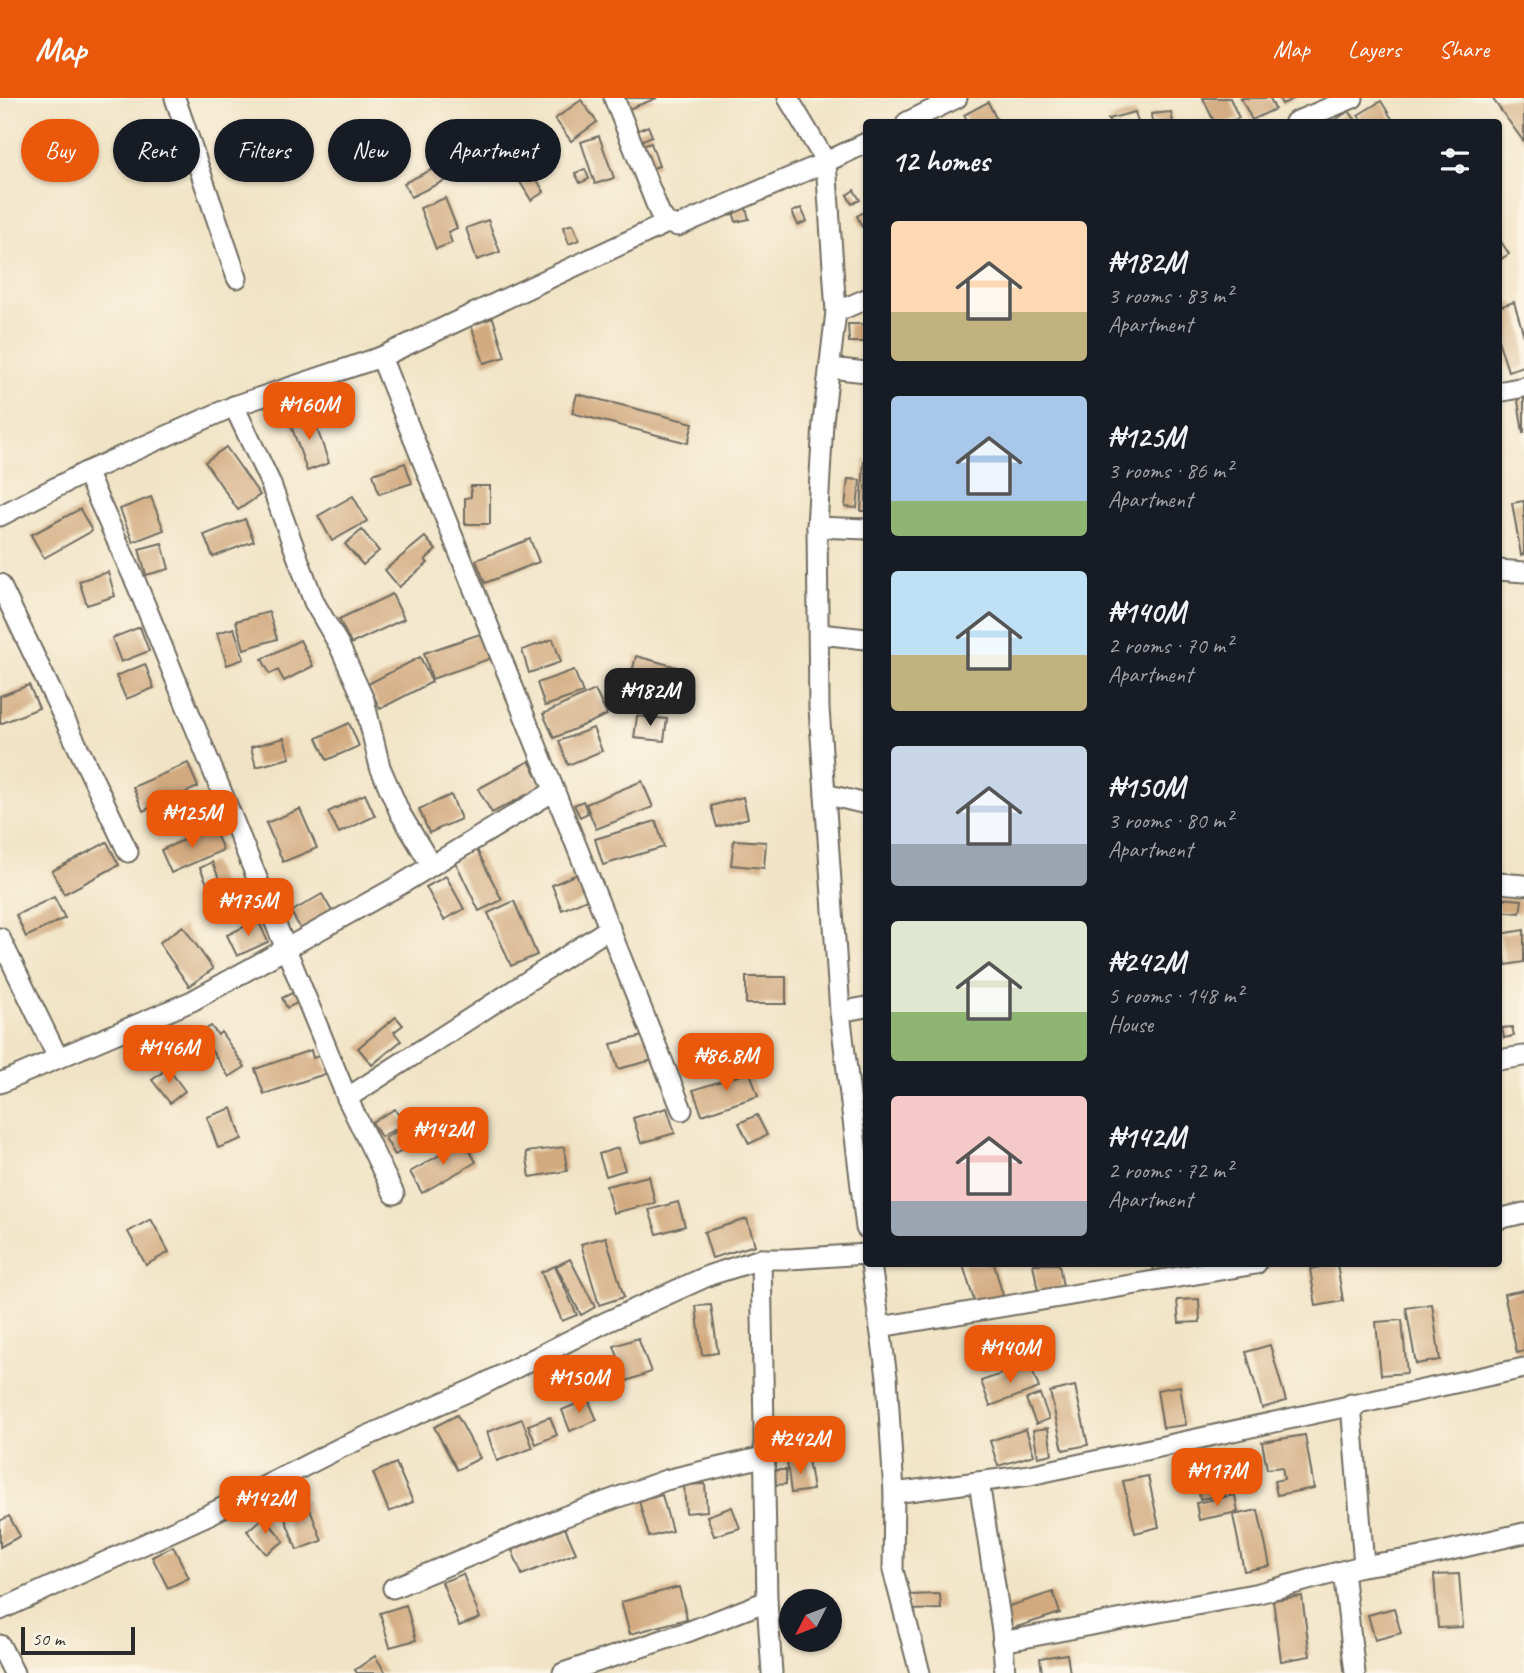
<!DOCTYPE html>
<meta charset="utf-8">
<style>
:root{--surface:#171b24;--page:#20242c;--text:#f1f3f6;--muted:#9ea1a6;--accent:#ea580c}
body{margin:0;font-family:Caveat,sans-serif;background:var(--page);color:var(--text);height:100vh;display:flex;flex-direction:column;font-size:26px;white-space:nowrap}
*{box-sizing:border-box;margin:0}
p{font-size:23px;color:var(--muted)}
.icon{flex:none;width:38px;height:38px;fill:none;stroke:currentColor;stroke-width:2;stroke-linecap:round;stroke-linejoin:round}
.map{position:relative;flex:1;overflow:hidden}
.details{position:absolute;left:863px;top:21px;width:639px;height:1148px;display:flex;flex-direction:column;background:var(--surface);border-radius:7px;box-shadow:0 2px 5px #0004}
.details>*{flex:none}
.guide{position:absolute;left:21px;top:21px;width:665px;height:63px;display:flex;gap:14px}
.needle{width:46px;rotate:228deg}
.tools{position:absolute;left:779px;top:1491px;display:grid;gap:14px}
.tools a{display:grid;place-items:center;width:63px;height:63px;border-radius:50%;background:var(--surface);box-shadow:0 2px 5px #0004;font-size:35px}
.scale{position:absolute;left:21px;bottom:18px;width:114px;box-sizing:border-box;padding-left:7px;border:4px solid #2b2b2b;border-top:0;font-size:19px;line-height:24px;white-space:nowrap;color:#2b2b2b;-webkit-text-stroke:5px #fcf5e5;paint-order:stroke}
.price{position:absolute;translate:-50% -60px;padding:0 16px;border-radius:14px;background:var(--accent);color:#fff;font-size:23px;line-height:46px;filter:drop-shadow(0 2px 4px #0008)}
.price::after{content:'';position:absolute;left:50%;top:42px;width:21px;height:16px;margin-left:-10px;background:inherit;clip-path:polygon(0 0,100% 0,50% 100%)}
.price.on{background:#222;color:#fff}
ul{padding:0;list-style:none}
li{display:flex;align-items:center;gap:21px;height:175px;padding:0 28px}
li span{display:grid;place-items:center;flex:none;width:196px;height:140px;border-radius:7px;color:#555}
li>.icon{margin-inline-start:auto}
span .icon{width:84px;height:84px;fill:#fffc;stroke-width:1}
li b{font-size:30px}
h2{display:flex;justify-content:space-between;align-items:center;height:84px;padding:0 28px;font-size:30px}
.chip{padding:0 24px;border-radius:32px;background:var(--surface);box-shadow:0 2px 5px #0004;font-size:24px;line-height:63px}
.chip.on{background:var(--accent);color:#fff}
header{display:flex;align-items:center;gap:42px;box-sizing:border-box;height:98px;padding:0 35px;background:var(--accent);color:#fff}
header strong{font-size:33px}
nav{display:flex;gap:38px;margin-inline-start:auto;font-size:24px}
.map>svg:first-child{display:block}
.building{fill:#d2aa80}
.lines{fill:none;stroke-linecap:round;stroke-linejoin:round}
.minor-casing{stroke:#706c61;stroke-width:23}
.minor{stroke:#fff;stroke-width:19}
</style>
<header>
<strong>Map</strong>
<nav><a>Map</a><a>Layers</a><a>Share</a></nav>
</header>
<div class="map">
<svg width="1524" height="1575" viewBox="0 0 1524 1575">
<rect width="100%" height="100%" fill="#fcf5e5"/>
<filter id="ink" filterUnits="userSpaceOnUse"><feTurbulence type="fractalNoise" baseFrequency=".0143" numOctaves="2"/><feDisplacementMap in="SourceGraphic" scale="14" xChannelSelector="R" yChannelSelector="G"/><feConvolveMatrix kernelMatrix="1 2 1 2 8 2 1 2 1" color-interpolation-filters="sRGB"/></filter>
<filter id="wash" filterUnits="userSpaceOnUse"><feTurbulence type="fractalNoise" baseFrequency=".00686" numOctaves="4" result="noise"/><feDisplacementMap in="SourceGraphic" scale="28" xChannelSelector="R" yChannelSelector="G"/><feGaussianBlur stdDeviation="1.57" result="paint"/><feColorMatrix in="noise" values="0 0 0 0 0 0 0 0 0 0 0 0 0 0 0 0 0 1.4 0 .05"/><feComposite in="paint" operator="in"/></filter>
<g filter="url(#wash)">
<rect width="100%" height="100%" fill="#f1e4c6"/>
<g id="blocks">
<g class="building">
<path d="M621,0H657L626,12Z"/>
<path d="M1203,0H1230L1239,20L1228,24H1214Z"/>
<path d="M1241,0H1270L1275,11L1252,22Z"/>
<path d="M1279,0H1296L1282,6Z"/>
<path d="M1492,0H1521L1524,4V44Z"/>
<path d="M581,2L597,24L571,43L555,21Z"/>
<path d="M1381,3L1394,24H1363L1358,17Z"/>
<path d="M988,4L998,24H968L964,17Z"/>
<path d="M1349,13L1357,24H1332Z"/>
<path d="M1135,14L1138,24H1109L1108,21Z"/>
<path d="M1171,14L1173,24H1152L1151,16Z"/>
<path d="M648,28L652,38L634,46L629,36Z"/>
<path d="M599,38L614,80L595,86L581,44Z"/>
<path d="M651,45L659,68L641,74L633,51Z"/>
<path d="M519,63L525,75L514,80L508,68Z"/>
<path d="M443,66L450,80L411,99L404,85Z"/>
<path d="M585,71L589,81L580,85L575,75Z"/>
<path d="M533,75L544,94L531,102L520,84Z"/>
<path d="M854,92L860,102L852,106L847,97Z"/>
<path d="M445,100L457,130L448,134L452,145L436,151L420,110Z"/>
<path d="M744,103L749,121L736,124L731,106Z"/>
<path d="M801,110L807,123L798,127L792,114Z"/>
<path d="M866,113V127L862,129L857,118Z"/>
<path d="M488,122L500,154L477,162L466,130Z"/>
<path d="M573,126L579,142L569,146L563,129Z"/>
<path d="M1498,139L1509,156L1498,163Z"/>
<path d="M1514,204L1524,238V268L1508,273L1498,242V209Z"/>
<path d="M493,220L505,259L484,265L471,227Z"/>
<path d="M848,226H866V244H849Z"/>
<path d="M577,296L693,325L688,345L572,315Z"/>
<path d="M1524,296V334H1523L1517,297Z"/>
<path d="M312,316L329,365L307,373L290,324Z"/>
<path d="M226,349L260,397L238,412L205,364Z"/>
<path d="M864,362H866V413H861Z"/>
<path d="M405,365L412,385L379,396L373,376Z"/>
<path d="M848,381L860,382L857,410L845,409Z"/>
<path d="M471,388H490V426H465V400L471,399Z"/>
<path d="M353,398L367,423L332,443L318,418Z"/>
<path d="M151,399L164,432L133,444L120,411Z"/>
<path d="M1524,403V456L1521,457L1512,405Z"/>
<path d="M80,411L92,433L44,460L31,437Z"/>
<path d="M245,421L254,443L213,459L204,437Z"/>
<path d="M362,432L379,453L363,467L345,446Z"/>
<path d="M425,439L436,452L425,462L428,465L399,489L385,472Z"/>
<path d="M530,441L539,464L485,485L476,462Z"/>
<path d="M162,445L169,471L146,477L139,451Z"/>
<path d="M108,474L115,498L87,507L79,483Z"/>
<path d="M392,496L404,521L351,546L339,521Z"/>
<path d="M269,514L277,541L244,551L236,523Z"/>
<path d="M140,529L149,553L121,564L112,540Z"/>
<path d="M234,530L244,561L227,567L217,535Z"/>
<path d="M483,535L492,560L432,581L424,555Z"/>
<path d="M553,541L561,564L529,575L522,552Z"/>
<path d="M300,542L313,568L284,583L278,572L270,576L262,561Z"/>
<path d="M636,558L677,569L669,601L628,590Z"/>
<path d="M420,559L432,584L380,611L368,586Z"/>
<path d="M145,566L154,590L126,601L116,578Z"/>
<path d="M574,572L583,595L545,608L537,585Z"/>
<path d="M29,587L39,610L0,626V598Z"/>
<path d="M595,592L607,617L554,640L543,616Z"/>
<path d="M637,618L667,621L664,643L634,640Z"/>
<path d="M349,625L359,648L327,662L317,640Z"/>
<path d="M593,630L602,653L568,667L559,643Z"/>
<path d="M284,640L290,660L256,669L251,649Z"/>
<path d="M529,663L543,688L492,715L478,691Z"/>
<path d="M188,665L198,689L143,713L133,689Z"/>
<path d="M642,683L653,709L596,731L586,706Z"/>
<path d="M365,696L375,718L339,735L328,714Z"/>
<path d="M451,697L461,721L429,735L419,711Z"/>
<path d="M743,699L748,720L717,729L711,708Z"/>
<path d="M583,703L588,715L580,719L574,707Z"/>
<path d="M300,711L317,750L283,764L266,725Z"/>
<path d="M656,723L664,749L603,767L595,741Z"/>
<path d="M213,729L223,752L171,775L161,752Z"/>
<path d="M734,742L766,744L764,770L731,767Z"/>
<path d="M107,744L119,767L64,796L52,773Z"/>
<path d="M477,752L502,802L479,813L455,763Z"/>
<path d="M212,764L222,787L210,792L200,770Z"/>
<path d="M577,776L587,801L562,812L552,787Z"/>
<path d="M446,778L464,811L444,822L426,789Z"/>
<path d="M322,796L334,817L303,835L291,814Z"/>
<path d="M54,799L65,820L26,839L16,817Z"/>
<path d="M1499,800L1522,802L1520,815L1498,813Z"/>
<path d="M514,803L537,857L511,868L488,815Z"/>
<path d="M258,822L268,844L237,858L227,837Z"/>
<path d="M183,828L213,871L189,888L159,845Z"/>
<path d="M1524,832V864L1506,867L1500,836Z"/>
<rect x="746" y="879" width="40" height="27"/>
<path d="M300,891L305,901L287,910L282,900Z"/>
<path d="M396,919L403,927L394,934L401,943L372,967L358,950Z"/>
<path d="M211,928L218,937L221,934L245,969L229,979L200,935Z"/>
<path d="M1512,929L1514,938L1504,940L1502,930Z"/>
<path d="M647,937L653,962L618,971L611,946Z"/>
<path d="M311,952L313,960L322,957L328,975L264,996L255,971Z"/>
<path d="M168,970L185,993L170,1005L152,982Z"/>
<path d="M750,974L758,998L702,1017L693,992Z"/>
<path d="M232,1010L242,1041L218,1050L207,1019Z"/>
<path d="M667,1010L675,1035L641,1045L633,1020Z"/>
<path d="M395,1011L404,1027L381,1039L372,1024Z"/>
<path d="M757,1017L767,1037L749,1046L739,1025Z"/>
<path d="M399,1032L409,1049L395,1057L385,1040Z"/>
<path d="M464,1043L476,1064L422,1095L410,1074Z"/>
<path d="M564,1049L567,1073L530,1079L526,1054Z"/>
<path d="M618,1050L625,1072L606,1078L599,1056Z"/>
<path d="M649,1078L655,1105L613,1115L606,1088Z"/>
<path d="M678,1104L685,1128L657,1136L649,1112Z"/>
<path d="M151,1121L169,1154L146,1167L128,1134Z"/>
<path d="M747,1121L755,1147L712,1160L704,1134Z"/>
<path d="M606,1139L624,1199L599,1207L581,1146Z"/>
<path d="M570,1161L595,1209L581,1217L556,1168Z"/>
<path d="M968,1166H994L1004,1201L976,1209L963,1167Z"/>
<path d="M1033,1166H1059L1063,1189L1038,1193Z"/>
<path d="M1166,1166V1173L1154,1175L1153,1168Z"/>
<path d="M1337,1166L1343,1203L1316,1208L1310,1171Z"/>
<path d="M555,1168L577,1217L562,1223L541,1174Z"/>
<path d="M1524,1192V1253L1517,1255L1504,1196Z"/>
<path d="M1199,1201L1200,1224L1179,1225L1177,1202Z"/>
<path d="M1432,1206L1440,1262L1416,1266L1406,1210Z"/>
<path d="M711,1207L718,1255L702,1257L696,1208Z"/>
<path d="M1402,1222L1407,1275L1381,1277L1376,1224Z"/>
<path d="M1009,1236L1017,1263L983,1273L975,1246Z"/>
<path d="M638,1240L651,1274L627,1283L614,1248Z"/>
<path d="M1270,1247L1286,1303L1262,1310L1246,1254Z"/>
<path d="M1030,1266L1039,1290L990,1308L981,1283Z"/>
<path d="M1075,1288L1088,1347L1063,1352L1050,1294Z"/>
<path d="M1180,1288L1186,1327L1163,1330L1157,1292Z"/>
<path d="M1040,1296L1049,1321L1036,1326L1026,1301Z"/>
<path d="M588,1301L597,1322L570,1333L562,1312Z"/>
<path d="M457,1317L480,1360L457,1372L434,1329Z"/>
<path d="M550,1319L557,1337L536,1346L528,1327Z"/>
<path d="M522,1321L533,1350L497,1363L487,1334Z"/>
<path d="M1048,1330L1052,1356L1038,1359L1033,1332Z"/>
<path d="M1026,1331L1034,1357L998,1368L990,1343Z"/>
<path d="M1305,1337L1314,1390L1277,1397L1274,1383L1284,1381L1282,1369L1267,1371L1262,1344Z"/>
<path d="M1218,1355L1225,1397L1200,1401L1193,1359Z"/>
<path d="M808,1361L813,1392L791,1395L787,1364Z"/>
<path d="M396,1365L413,1404L389,1414L373,1375Z"/>
<path d="M775,1372H786V1386L776,1387Z"/>
<path d="M1148,1378L1159,1429L1135,1435L1123,1383Z"/>
<path d="M705,1386L707,1413L686,1415L684,1387Z"/>
<path d="M662,1397L672,1433L649,1439L639,1403Z"/>
<path d="M1235,1397L1238,1414L1199,1422L1196,1405Z"/>
<path d="M306,1401L322,1443L297,1452L281,1410Z"/>
<path d="M732,1409L740,1430L714,1438L707,1418Z"/>
<path d="M1258,1412L1270,1468L1244,1473L1233,1417Z"/>
<path d="M9,1418L20,1438L0,1449V1423Z"/>
<path d="M264,1419L284,1443L266,1456L247,1433Z"/>
<path d="M565,1430L576,1455L522,1477L512,1452Z"/>
<path d="M173,1448L189,1480L168,1490L152,1459Z"/>
<path d="M463,1476L480,1520L459,1528L442,1484Z"/>
<path d="M1459,1476L1463,1529L1438,1530L1434,1477Z"/>
<path d="M679,1489L687,1521L630,1536L621,1504Z"/>
<path d="M1053,1494L1060,1515L1007,1532L1000,1511Z"/>
<path d="M940,1496L941,1511L909,1512L908,1497Z"/>
<path d="M1302,1498L1310,1558L1281,1563L1273,1502Z"/>
<path d="M406,1507L416,1542L390,1549L380,1515Z"/>
<path d="M1394,1510L1401,1535L1375,1542L1368,1517Z"/>
<path d="M1067,1556L1070,1575H1042L1040,1560Z"/>
<path d="M375,1558L386,1575H357L355,1572Z"/>
</g>
</g>
</g>
<g filter="url(#ink)">
<use href="#blocks" fill-opacity="0" stroke="#706c61" stroke-width="2"/>
<g class="lines">
<g class="minor-casing">
<g id="minor">
<path d="M175,0L237,180"/>
<path d="M614,0L660,116L667,125L678,128L826,64L866,45"/>
<path d="M788,0L826,64L836,214L823,324L817,429L819,610L840,914L866,1130"/>
<path d="M907,24L957,0"/>
<path d="M1295,24L1353,0"/>
<path d="M836,214L866,201"/>
<path d="M381,259L682,1012"/>
<path d="M830,270L866,274"/>
<path d="M1498,294L1524,289"/>
<path d="M234,308L270,384L314,504L339,547L364,602L380,669L400,715L431,767"/>
<path d="M86,374L137,487L347,1000L394,1096"/>
<path d="M0,418L86,374L234,308L381,259L667,125"/>
<path d="M817,429L866,431"/>
<path d="M1498,472L1524,474"/>
<path d="M0,486L128,754"/>
<path d="M820,536L866,541"/>
<path d="M825,696L866,706"/>
<path d="M1498,785L1524,787"/>
<path d="M0,840L58,960"/>
<path d="M840,914L866,909"/>
<path d="M1498,962L1524,958"/>
<path d="M0,985L192,903L400,787L554,693"/>
<path d="M347,1000L610,830"/>
<path d="M1498,1121L1524,1115"/>
<path d="M871,1166L887,1279L894,1395L1030,1377L1524,1270"/>
<path d="M880,1229L1256,1166"/>
<path d="M1351,1306L1364,1467L1361,1468"/>
<path d="M979,1384L1002,1533L1005,1575"/>
<path d="M894,1395L893,1472L920,1575"/>
<path d="M1343,1473L1355,1575"/>
<path d="M393,1490L563,1419L666,1382L763,1359"/>
<path d="M0,1512L210,1416L340,1350L476,1290L604,1225L710,1177L761,1161"/>
<path d="M1002,1544L1259,1495L1361,1468L1417,1460L1524,1435"/>
<path d="M0,1547L14,1575"/>
<path d="M563,1575L690,1533L767,1503"/>
<path d="M772,1575L767,1503L761,1161H790L866,1156"/>
</g>
</g>
<use href="#minor" class="minor"/>
</g>
</g>
</svg>
<div class="tools">
<a><svg class="needle" viewBox="-14 -14 28 28"><path d="M0-13l5 13h-10z" fill="#e53935"/><path d="M0 13l5-13h-10z" fill="#9ea1a6"/></svg></a>
</div>
<div class="scale">50 m</div>
<b class="price" style="left:309px;top:344px">₦160M</b>
<b class="price on" style="left:650px;top:630px">₦182M</b>
<b class="price" style="left:192px;top:752px">₦125M</b>
<b class="price" style="left:248px;top:840px">₦175M</b>
<b class="price" style="left:169px;top:987px">₦146M</b>
<b class="price" style="left:726px;top:995px">₦86.8M</b>
<b class="price" style="left:443px;top:1069px">₦142M</b>
<b class="price" style="left:1010px;top:1287px">₦140M</b>
<b class="price" style="left:579px;top:1317px">₦150M</b>
<b class="price" style="left:800px;top:1378px">₦242M</b>
<b class="price" style="left:1217px;top:1410px">₦117M</b>
<b class="price" style="left:265px;top:1438px">₦142M</b>
<div class="guide">
<a class="chip on">Buy</a>
<a class="chip">Rent</a>
<a class="chip">Filters</a>
<a class="chip">New</a>
<a class="chip">Apartment</a>
</div>
<section class="details">
<h2>12 homes<svg class="icon" aria-label="filters" viewBox="0 0 24 24"><path d="M4 7h16M4 17h16"/><circle cx="9" cy="7" r="2"/><circle cx="15" cy="17" r="2"/></svg></h2>
<ul>
<li><span style="background:linear-gradient(#ffd9b3 65%,#c2b280 0)"><svg class="icon" aria-label="home" viewBox="0 0 24 24"><path d="M3 11l9-7 9 7M6 9v11h12V9"/></svg></span><div><b>₦182M</b><p>3 rooms · 83 m²</p><p>Apartment</p></div></li>
<li><span style="background:linear-gradient(#a9c7e8 75%,#8fb573 0)"><svg class="icon" aria-label="home" viewBox="0 0 24 24"><path d="M3 11l9-7 9 7M6 9v11h12V9"/></svg></span><div><b>₦125M</b><p>3 rooms · 86 m²</p><p>Apartment</p></div></li>
<li><span style="background:linear-gradient(#bfe0f5 60%,#c2b280 0)"><svg class="icon" aria-label="home" viewBox="0 0 24 24"><path d="M3 11l9-7 9 7M6 9v11h12V9"/></svg></span><div><b>₦140M</b><p>2 rooms · 70 m²</p><p>Apartment</p></div></li>
<li><span style="background:linear-gradient(#c9d6e8 70%,#9aa5b1 0)"><svg class="icon" aria-label="home" viewBox="0 0 24 24"><path d="M3 11l9-7 9 7M6 9v11h12V9"/></svg></span><div><b>₦150M</b><p>3 rooms · 80 m²</p><p>Apartment</p></div></li>
<li><span style="background:linear-gradient(#dfe7d0 65%,#8fb573 0)"><svg class="icon" aria-label="home" viewBox="0 0 24 24"><path d="M3 11l9-7 9 7M6 9v11h12V9"/></svg></span><div><b>₦242M</b><p>5 rooms · 148 m²</p><p>House</p></div></li>
<li><span style="background:linear-gradient(#f6c9c9 75%,#9aa5b1 0)"><svg class="icon" aria-label="home" viewBox="0 0 24 24"><path d="M3 11l9-7 9 7M6 9v11h12V9"/></svg></span><div><b>₦142M</b><p>2 rooms · 72 m²</p><p>Apartment</p></div></li>
</ul>
</section>
</div>
